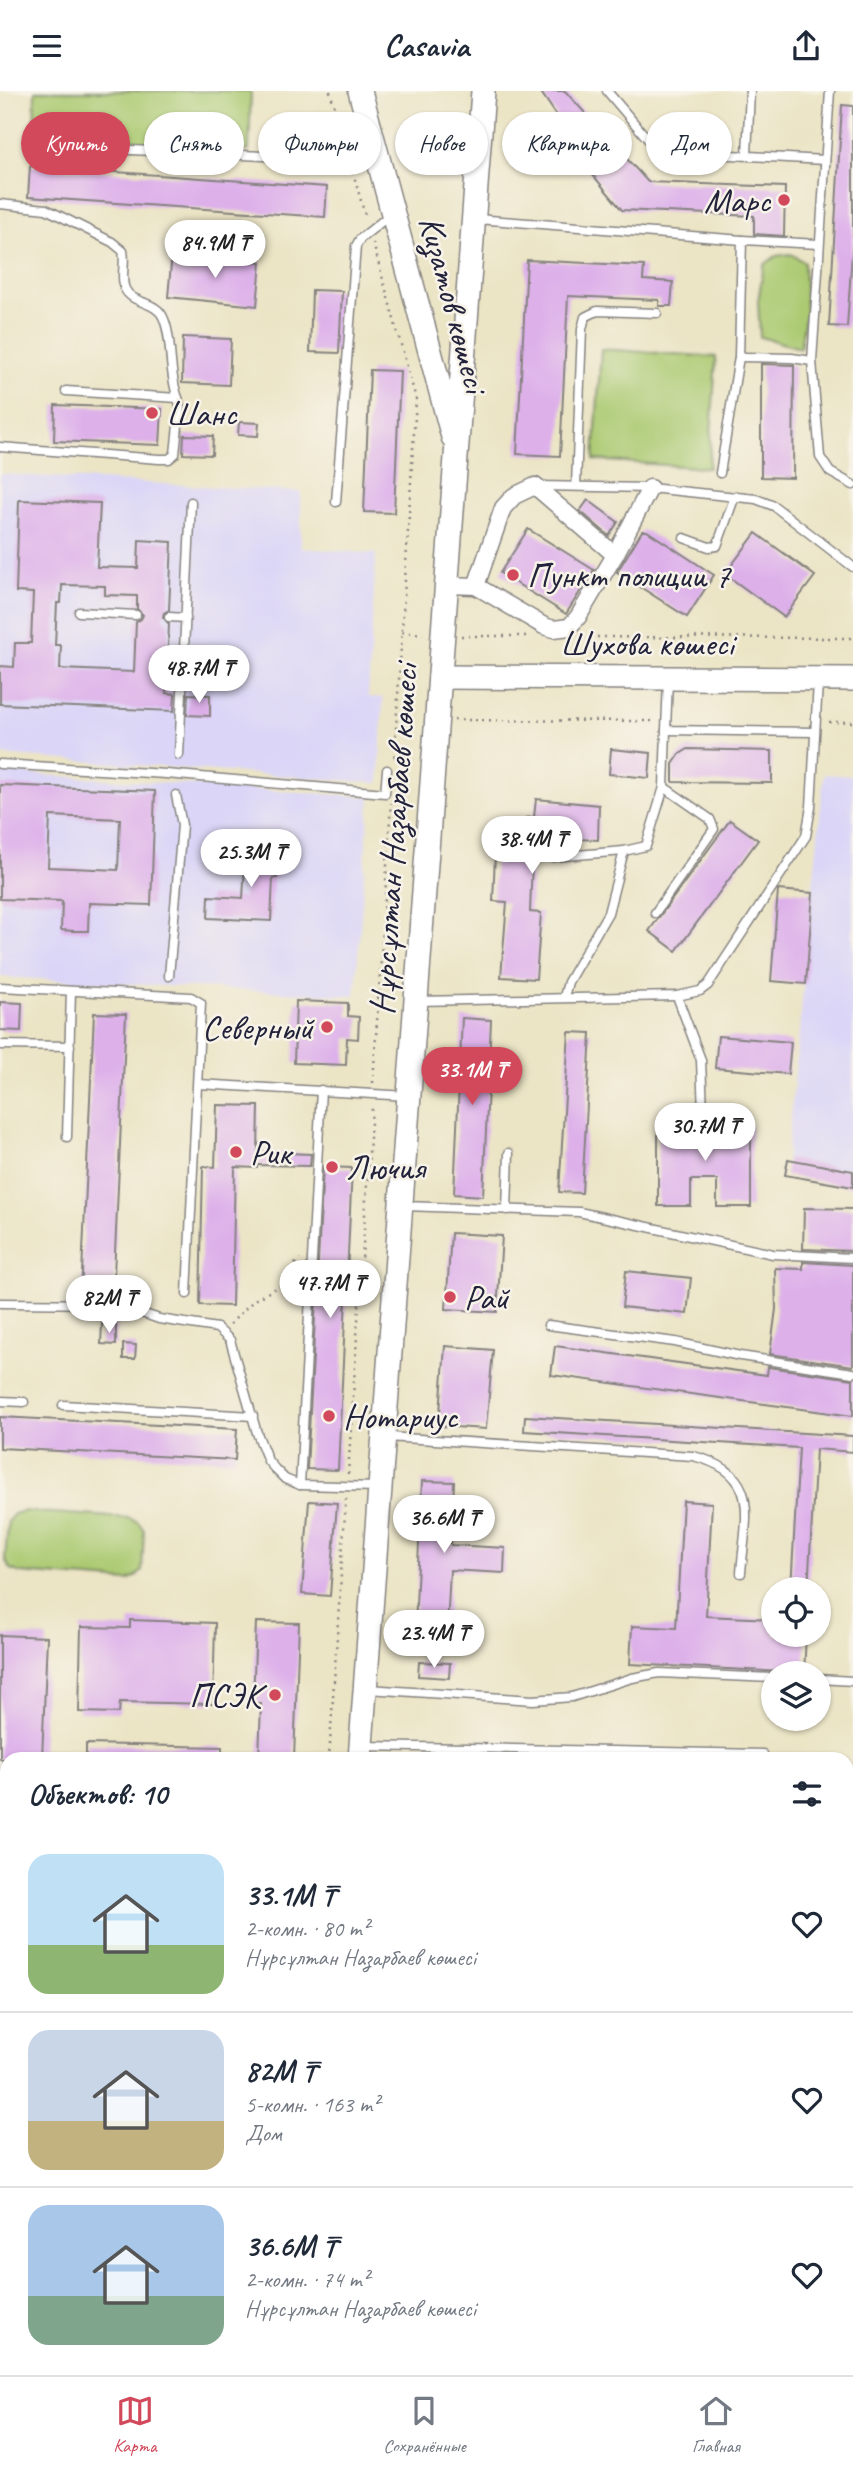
<!DOCTYPE html>
<html lang="ru">
<meta charset="utf-8">
<style>
:root{--surface:#fff;--page:#f6f6f7;--text:#1f2937;--muted:#747a83;--line:#e0e1e3;--accent:#d1495b}
body{margin:0;font-family:Caveat,sans-serif;background:var(--page);color:var(--text);height:100vh;display:flex;flex-direction:column;font-size:26px;white-space:nowrap}
*{box-sizing:border-box;margin:0}
p{font-size:23px;color:var(--muted)}
.icon{flex:none;width:38px;height:38px;fill:none;stroke:currentColor;stroke-width:2;stroke-linecap:round;stroke-linejoin:round}
.map{position:relative;flex:1;overflow:hidden}
.details{position:absolute;left:0px;top:1661px;width:854px;height:625px;display:flex;flex-direction:column;background:var(--surface);border-radius:21px 21px 0 0;box-shadow:0 2px 5px #0004}
.details>*{flex:none}
.hud{position:absolute;left:21px;top:21px;width:812px;height:63px;display:flex;gap:14px}
.tools{position:absolute;left:761px;top:1486px;display:grid;gap:14px}
.tools a{display:grid;place-items:center;width:70px;height:70px;border-radius:50%;background:var(--surface);box-shadow:0 2px 5px #0004;font-size:35px}
.price{position:absolute;translate:-50% -60px;padding:0 16px;border-radius:24px;background:#fff;color:#222;font-size:23px;line-height:46px;filter:drop-shadow(0 2px 4px #0008)}
.price::after{content:'';position:absolute;left:50%;top:42px;width:21px;height:16px;margin-left:-10px;background:inherit;clip-path:polygon(0 0,100% 0,50% 100%)}
.price.current{background:var(--accent);color:#fff}
ul{padding:0;list-style:none}
li{display:flex;align-items:center;gap:21px;height:175px;padding:0 28px}
li+li{border-top:2px solid var(--line)}
li span{display:grid;place-items:center;flex:none;width:196px;height:140px;border-radius:21px;color:#555}
li>.icon{margin-inline-start:auto}
span .icon{width:84px;height:84px;fill:#fffc;stroke-width:1}
li b{font-size:30px}
h2{display:flex;justify-content:space-between;align-items:center;height:84px;padding:0 28px;font-size:30px}
.tag{padding:0 24px;border-radius:32px;background:var(--surface);box-shadow:0 2px 5px #0004;font-size:24px;line-height:63px}
.tag.current{background:var(--accent);color:#fff}
header{display:flex;justify-content:space-between;align-items:center;height:91px;padding:0 28px;background:var(--surface);font-size:32px;font-weight:600}
.tab-bar{display:flex;justify-content:space-around;align-items:center;height:98px;border-top:2px solid var(--line);background:var(--surface);font-size:19px;color:var(--muted)}
.tab-bar a{display:grid;justify-items:center;gap:4px}
.tab-bar .current{color:var(--accent)}
.map>svg:first-child{display:block}
.built{fill:#dbd6f7}
.green{fill:#acca72;stroke:#677656;stroke-width:2}
.building{fill:#ddb0ea;fill-rule:evenodd}
.lines{fill:none;stroke-linecap:round;stroke-linejoin:round}
.lane-casing{stroke:#868380;stroke-width:11}
.street-casing{stroke:#868380;stroke-width:19}
.secondary-casing{stroke:#868380;stroke-width:26}
.primary-casing{stroke:#868380;stroke-width:28}
.path{stroke:#868380;stroke-width:2.5;stroke-dasharray:2 5;stroke-linecap:butt}
.lane{stroke:#fff;stroke-width:8}
.street{stroke:#fff;stroke-width:16}
.secondary{stroke:#fff;stroke-width:23}
.primary{stroke:#fff;stroke-width:24}
.poi-dot{fill:#d1495b;stroke:#f7f3e8;stroke-width:2.5}
.labels{text-anchor:middle;stroke-width:5;stroke-linejoin:round;paint-order:stroke}
.poi-label{font-size:35px;fill:#22223b;stroke:#f7f3e8;text-anchor:start}
.street-label{font-size:35px;fill:#22223b;stroke:#f7f3e8}
</style>
<header><svg class="icon" aria-label="menu" viewBox="0 0 24 24"><path d="M4 6h16M4 12h16M4 18h16"/></svg>Casavia<svg class="icon" aria-label="share" viewBox="0 0 24 24"><path d="M12 15V3M7 8l5-5 5 5M5 13v7h14v-7"/></svg></header>
<div class="map">
<svg width="853" height="2284" viewBox="0 0 853 2284">
<rect width="100%" height="100%" fill="#f7f3e8"/>
<filter id="ink" filterUnits="userSpaceOnUse"><feTurbulence type="fractalNoise" baseFrequency=".0143" numOctaves="2"/><feDisplacementMap in="SourceGraphic" scale="14" xChannelSelector="R" yChannelSelector="G"/><feConvolveMatrix kernelMatrix="1 2 1 2 8 2 1 2 1" color-interpolation-filters="sRGB"/></filter>
<filter id="wash" filterUnits="userSpaceOnUse"><feTurbulence type="fractalNoise" baseFrequency=".00686" numOctaves="4" result="noise"/><feDisplacementMap in="SourceGraphic" scale="28" xChannelSelector="R" yChannelSelector="G"/><feGaussianBlur stdDeviation="1.57" result="paint"/><feColorMatrix in="noise" values="0 0 0 0 0 0 0 0 0 0 0 0 0 0 0 0 0 1.4 0 .05"/><feComposite in="paint" operator="in"/></filter>
<g filter="url(#wash)">
<rect width="100%" height="100%" fill="#ebe4c5"/>
<g class="built">
<path d="M0,383L301,401V457L376,463L368,606L383,607L379,692L0,664Z"/>
<path d="M0,681L370,706L355,905L0,886Z"/>
<path d="M824,683L853,685V1096L785,1084Z"/>
<path d="M0,2270L7,2271V2278H125L208,2284H0Z"/>
</g>
<g class="green">
<path d="M35,0H251L249,60L34,50Z"/>
<path d="M791,163L804,171L806,220L800,257L760,246L758,210L764,174L776,165Z"/>
<path d="M601,258L716,266L709,377L594,369Z"/>
<path d="M23,1420L128,1427L138,1431L144,1439L142,1480L136,1486L128,1490L20,1482L11,1478L5,1469L8,1430L14,1423Z"/>
<path d="M0,1885H7V1950L0,1949Z"/>
<path d="M0,2058H7V2238L0,2237Z"/>
</g>
<g id="blocks">
<g class="building">
<path d="M540,0H565L648,91L785,96L784,145L754,143V125L622,119L548,30L557,25Z"/>
<path d="M842,14L853,15V147L847,236L829,235Z"/>
<path d="M30,75L327,96L325,126L28,106Z"/>
<path d="M172,162L261,171L257,215L168,206Z"/>
<path d="M527,169L644,175L643,189L673,191L671,215H659V209L568,205L560,365L517,363Z"/>
<path d="M312,199L342,200L339,262L310,261Z"/>
<path d="M183,246L231,248L229,294L182,292Z"/>
<path d="M761,273L794,274L793,387L761,386Z"/>
<path d="M370,279L400,280L394,422L364,421Z"/>
<path d="M55,314L162,318L160,354L54,350Z"/>
<path d="M239,331L259,332L258,345L238,344Z"/>
<path d="M184,344L213,345L212,364L183,363Z"/>
<path d="M19,409L100,412L97,476L138,477L139,449L172,451L169,519L164,522L163,526L169,533L166,602L175,603L174,620L0,613V575L14,576L15,552H31L33,502L16,501ZM62,494L105,495V504L137,505V518L143,524L141,528L136,531L134,581L60,578L61,554H55L57,512H61Z"/>
<path d="M588,409L618,431L609,445L580,420Z"/>
<path d="M528,438L594,479L566,523L500,482Z"/>
<path d="M642,440H647L714,484L687,526L617,481Z"/>
<path d="M756,442L815,485L784,526L725,483Z"/>
<path d="M188,603L210,604V625L187,624Z"/>
<path d="M611,658L651,662L649,687L609,683Z"/>
<path d="M688,658L772,660V692L673,691V673L680,663Z"/>
<path d="M0,694L155,700L151,814L89,812L88,840H74L61,839L62,810L0,808ZM50,725L120,728L118,779L48,776Z"/>
<path d="M536,708L599,714L598,749L533,746L530,821L541,822L536,888L501,886L507,811L493,810L496,741L516,742L526,727L534,726Z"/>
<path d="M730,729L758,749L676,860L649,840Z"/>
<path d="M246,756L279,757L277,787H273L271,830L208,827L209,805L243,807Z"/>
<path d="M778,799L813,802L806,893L771,890Z"/>
<path d="M296,910L348,912V925L359,926L358,948L347,947L346,974L294,972Z"/>
<path d="M0,911L22,912L21,940L0,939Z"/>
<path d="M94,922L126,923L113,1205L81,1204Z"/>
<path d="M462,927L491,929L483,1105L454,1103Z"/>
<path d="M569,941L591,942L582,1102L559,1101Z"/>
<path d="M718,945L791,951L788,983L715,977Z"/>
<path d="M217,1014L259,1015L258,1061L311,1063L310,1075L257,1074V1077L235,1076L232,1215L200,1214L203,1075L215,1076Z"/>
<path d="M658,1033L751,1034V1116H717V1089H691V1115H658Z"/>
<path d="M788,1068L853,1080V1096L785,1084Z"/>
<path d="M323,1076L352,1077L338,1379L307,1378Z"/>
<path d="M804,1117L853,1118V1160L803,1158Z"/>
<path d="M451,1142L502,1145L497,1221L446,1218Z"/>
<path d="M803,1171L853,1174V1275L770,1263L776,1218L775,1177L803,1178Z"/>
<path d="M626,1180L691,1187L687,1223L622,1216Z"/>
<path d="M102,1233L116,1234V1254L101,1253Z"/>
<path d="M123,1253L136,1254L135,1268H123Z"/>
<path d="M445,1255L493,1259L486,1338L439,1335Z"/>
<path d="M555,1255L767,1284L768,1276L853,1288V1325L551,1284Z"/>
<path d="M525,1325L853,1345V1361L816,1358L808,1498H791L799,1357L524,1340Z"/>
<path d="M0,1326L237,1338L235,1369L0,1357Z"/>
<path d="M422,1390L454,1391L451,1454L505,1457L504,1482L450,1479L447,1537L415,1535Z"/>
<path d="M309,1410L337,1412L330,1505L302,1503Z"/>
<path d="M683,1410L712,1412L706,1525L774,1528V1544H806L804,1582L630,1573L632,1535L676,1537Z"/>
<path d="M130,1529L215,1532L213,1613L120,1611L119,1622L79,1621L81,1536L130,1537Z"/>
<path d="M256,1531L299,1532L294,1668H259L261,1612H253Z"/>
<path d="M0,1544L47,1546L42,1668H0Z"/>
<path d="M419,1571L450,1572L449,1587L418,1585Z"/>
<path d="M86,1653L222,1656V1668H86Z"/>
</g>
</g>
</g>
<g filter="url(#ink)">
<use href="#blocks" fill-opacity="0" stroke="#868380" stroke-width="2"/>
<g class="lines">
<g class="lane-casing">
<g id="lane">
<path d="M607,0L658,60L825,69"/>
<path d="M86,57L377,70"/>
<path d="M747,64L750,0"/>
<path d="M0,113L46,118L112,151L123,160C126,172 120,186 125,198C132,213 156,210 163,226C173,247 168,282 178,307"/>
<path d="M477,128L742,149L739,266L720,382"/>
<path d="M742,149L819,153"/>
<path d="M739,266L792,267L812,270L820,366L830,381L853,394"/>
<path d="M812,270L830,0"/>
<path d="M0,356L159,368H169L175,363L180,315L178,307L66,300"/>
<path d="M539,395L650,397L756,408L774,415L853,476"/>
<path d="M576,395L582,238L585,226L597,220L657,222"/>
<path d="M336,411L356,155L360,148L391,123"/>
<path d="M684,447L709,456L717,455L735,405"/>
<path d="M79,521L136,524"/>
<path d="M169,526L186,527"/>
<path d="M668,588L666,639L815,641"/>
<path d="M179,664L191,411"/>
<path d="M0,673L166,683L385,702L387,679"/>
<path d="M553,766L624,760L646,755L664,696L666,639"/>
<path d="M655,822L714,738L710,728L664,696"/>
<path d="M169,885L182,734L176,704"/>
<path d="M0,896L191,906L201,912L187,1203"/>
<path d="M677,905L701,969L703,1022"/>
<path d="M564,906L568,891L608,822L624,760"/>
<path d="M417,910L677,905L700,900L708,894L806,745L811,716L818,591"/>
<path d="M0,954L70,955"/>
<path d="M198,993L408,1005"/>
<path d="M67,1046L71,900"/>
<path d="M404,1115L579,1121L773,1163L853,1167"/>
<path d="M507,1119L509,1062"/>
<path d="M0,1212L116,1213L159,1228L217,1237L230,1249L257,1342L268,1370L275,1378L285,1388L300,1394L377,1396"/>
<path d="M548,1234L675,1251L740,1265L853,1282"/>
<path d="M0,1310L24,1311"/>
<path d="M63,1314L253,1325"/>
<path d="M387,1346L693,1365C763,1382 745,1426 741,1482"/>
<path d="M300,1394L321,999"/>
<path d="M819,1588L853,1590"/>
<path d="M368,1598L533,1609L572,1606L632,1587L659,1582L774,1587"/>
<path d="M364,1655L763,1663"/>
<path d="M0,1818H7"/>
<path d="M847,2003L853,2004"/>
<path d="M847,2155H853"/>
<path d="M0,2254L7,2255"/>
<path d="M310,2278L376,2284"/>
<path d="M413,2284L414,2278"/>
<path d="M517,2284L518,2278"/>
<path d="M797,2284V2278"/>
</g>
</g>
<g class="street-casing">
<g id="street">
<path d="M446,494L476,495L503,417L514,405L535,395L615,464"/>
<path d="M476,495L544,535L554,538L569,536L578,526L615,464L650,397"/>
</g>
</g>
<g class="secondary-casing">
<g id="secondary">
<path d="M360,0L453,346"/>
<path d="M440,586L853,588"/>
<path d="M360,1668L483,0"/>
<path d="M322,2284V2278"/>
</g>
</g>
<g class="primary-casing">
<g id="primary">
<path d="M0,1993L7,1994"/>
<path d="M847,2057H853"/>
</g>
</g>
<g class="path">
<path d="M330,0L346,57"/>
<path d="M353,81L366,128"/>
<path d="M373,152L416,308L394,670"/>
<path d="M402,541L423,543"/>
<path d="M461,545H528"/>
<path d="M583,546L853,547"/>
<path d="M454,629L654,630"/>
<path d="M829,631H853"/>
<path d="M394,666L415,668"/>
<path d="M373,992L391,712"/>
<path d="M230,1233L254,1209L282,1194L290,1185L292,1176L300,1168"/>
<path d="M348,1383L372,1016"/>
<path d="M329,1668L346,1407"/>
<path d="M286,2284V2278"/>
</g>
<use href="#lane" class="lane"/>
<use href="#street" class="street"/>
<use href="#secondary" class="secondary"/>
<use href="#primary" class="primary"/>
</g>
</g>
<g class="poi-dot">
<circle cx="784" cy="109" r="7"/>
<circle cx="152" cy="322" r="7"/>
<circle cx="513" cy="484" r="7"/>
<circle cx="327" cy="936" r="7"/>
<circle cx="236" cy="1061" r="7"/>
<circle cx="332" cy="1076" r="7"/>
<circle cx="450" cy="1206" r="7"/>
<circle cx="329" cy="1325" r="7"/>
<circle cx="275" cy="1604" r="7"/>
</g>
<g class="labels">
<g class="poi-label">
<text x="770" y="121" text-anchor="end">Марс</text>
<text x="166" y="334">Шанс</text>
<text x="527" y="496">Пункт полиции 7</text>
<text x="313" y="948" text-anchor="end">Северный</text>
<text x="250" y="1073">Рик</text>
<text x="346" y="1088">Лючия</text>
<text x="464" y="1218">Рай</text>
<text x="343" y="1337">Нотариус</text>
<text x="261" y="1616" text-anchor="end">ПСЭК</text>
</g>
<g class="street-label">
<text transform="translate(454 213) rotate(75)" y="12">Кизатов көшесі</text>
<text x="647" y="564">Шухова көшесі</text>
<text transform="translate(393 748) rotate(-86)" y="12">Нұрсұлтан Назарбаев көшесі</text>
</g>
</g>
</svg>
<div class="tools">
<a><svg class="icon" aria-label="locate" viewBox="0 0 24 24"><circle cx="12" cy="12" r="6"/><path d="M12 2v4M12 18v4M2 12h4M18 12h4"/></svg></a>
<a><svg class="icon" aria-label="layers" viewBox="0 0 24 24"><path d="M12 4l9 5-9 5-9-5zM3 14l9 5 9-5"/></svg></a>
</div>
<b class="price" style="left:215px;top:189px">84.9M ₸</b>
<b class="price" style="left:199px;top:614px">48.7M ₸</b>
<b class="price" style="left:532px;top:785px">38.4M ₸</b>
<b class="price" style="left:251px;top:798px">25.3M ₸</b>
<b class="price current" style="left:472px;top:1016px">33.1M ₸</b>
<b class="price" style="left:705px;top:1072px">30.7M ₸</b>
<b class="price" style="left:330px;top:1229px">47.7M ₸</b>
<b class="price" style="left:109px;top:1244px">82M ₸</b>
<b class="price" style="left:444px;top:1464px">36.6M ₸</b>
<b class="price" style="left:434px;top:1579px">23.4M ₸</b>
<div class="hud">
<a class="tag current">Купить</a>
<a class="tag">Снять</a>
<a class="tag">Фильтры</a>
<a class="tag">Новое</a>
<a class="tag">Квартира</a>
<a class="tag">Дом</a>
</div>
<section class="details">
<h2>Объектов: 10<svg class="icon" aria-label="filters" viewBox="0 0 24 24"><path d="M4 7h16M4 17h16"/><circle cx="9" cy="7" r="2"/><circle cx="15" cy="17" r="2"/></svg></h2>
<ul>
<li><span style="background:linear-gradient(#bfe0f5 65%,#8fb573 0)"><svg class="icon" aria-label="home" viewBox="0 0 24 24"><path d="M3 11l9-7 9 7M6 9v11h12V9"/></svg></span><div><b>33.1M ₸</b><p>2-комн. · 80 m²</p><p>Нұрсұлтан Назарбаев көшесі</p></div><svg class="icon" aria-label="heart" viewBox="0 0 24 24"><path d="M12 20l-8-8c-3-5 5-10 8-4 3-6 11-1 8 4z"/></svg></li>
<li><span style="background:linear-gradient(#c9d6e8 65%,#c2b280 0)"><svg class="icon" aria-label="home" viewBox="0 0 24 24"><path d="M3 11l9-7 9 7M6 9v11h12V9"/></svg></span><div><b>82M ₸</b><p>5-комн. · 163 m²</p><p>Дом</p></div><svg class="icon" aria-label="heart" viewBox="0 0 24 24"><path d="M12 20l-8-8c-3-5 5-10 8-4 3-6 11-1 8 4z"/></svg></li>
<li><span style="background:linear-gradient(#a9c7e8 65%,#7fa58c 0)"><svg class="icon" aria-label="home" viewBox="0 0 24 24"><path d="M3 11l9-7 9 7M6 9v11h12V9"/></svg></span><div><b>36.6M ₸</b><p>2-комн. · 74 m²</p><p>Нұрсұлтан Назарбаев көшесі</p></div><svg class="icon" aria-label="heart" viewBox="0 0 24 24"><path d="M12 20l-8-8c-3-5 5-10 8-4 3-6 11-1 8 4z"/></svg></li>
</ul>
</section>
</div>
<nav class="tab-bar">
<a class="current"><svg class="icon" aria-label="map" viewBox="0 0 24 24"><path d="M3 6l6-2 6 2 6-2v14l-6 2-6-2-6 2zM9 4v14M15 6v14"/></svg>Карта</a>
<a><svg class="icon" aria-label="saved" viewBox="0 0 24 24"><path d="M7 4h10v16l-5-4-5 4z"/></svg>Сохранённые</a>
<a><svg class="icon" aria-label="home" viewBox="0 0 24 24"><path d="M3 11l9-7 9 7M6 9v11h12V9"/></svg>Главная</a>
</nav>
